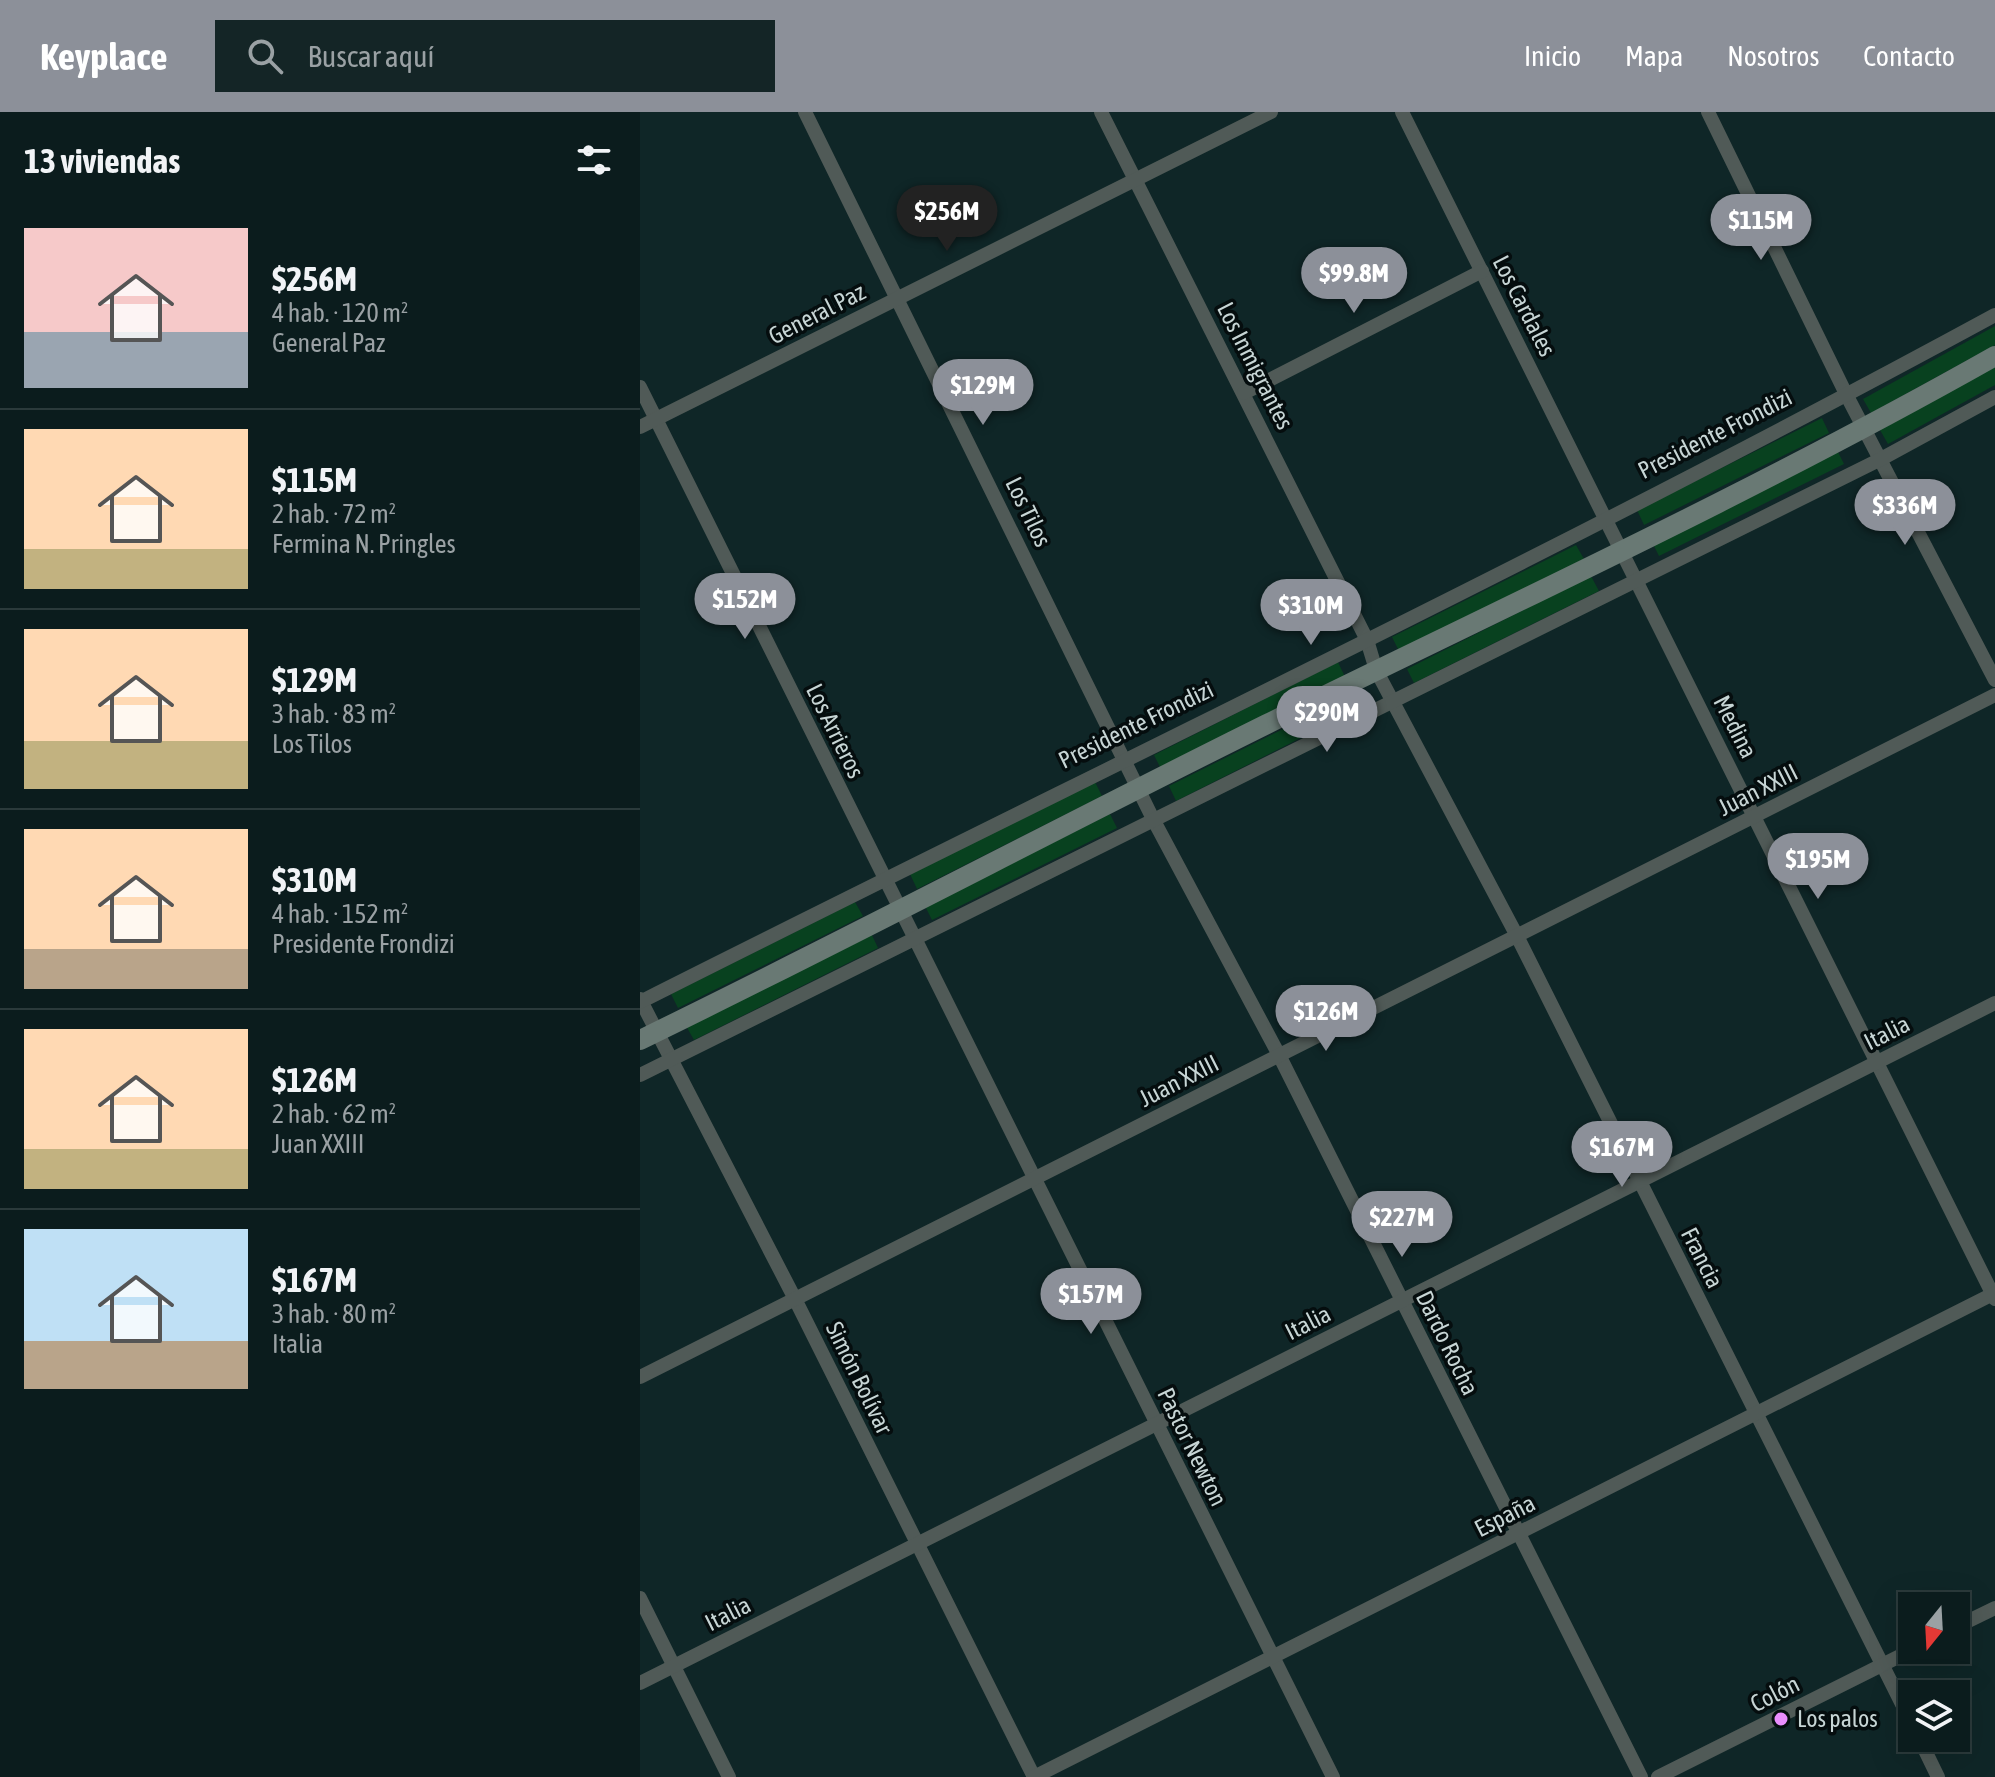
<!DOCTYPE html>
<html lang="es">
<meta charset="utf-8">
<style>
:root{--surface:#0b1c1d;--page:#142526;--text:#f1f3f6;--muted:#9aa1a4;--line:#2b3a3b;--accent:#8c9099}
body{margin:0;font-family:"Asap Condensed",sans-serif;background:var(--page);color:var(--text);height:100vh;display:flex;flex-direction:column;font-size:30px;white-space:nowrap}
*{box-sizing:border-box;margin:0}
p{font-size:26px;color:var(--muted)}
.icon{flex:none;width:44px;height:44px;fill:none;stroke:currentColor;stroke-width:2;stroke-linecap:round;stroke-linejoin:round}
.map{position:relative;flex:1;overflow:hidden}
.details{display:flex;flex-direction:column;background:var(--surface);width:640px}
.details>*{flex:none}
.needle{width:52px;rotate:198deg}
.buttons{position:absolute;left:1258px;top:1480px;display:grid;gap:16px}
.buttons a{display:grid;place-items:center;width:72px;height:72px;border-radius:0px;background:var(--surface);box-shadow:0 8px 32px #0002,0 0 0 2px var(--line);font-size:40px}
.price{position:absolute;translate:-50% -68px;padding:0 18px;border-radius:28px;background:var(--accent);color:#fff;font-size:26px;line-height:52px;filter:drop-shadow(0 2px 4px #0008)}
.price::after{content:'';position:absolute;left:50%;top:48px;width:24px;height:18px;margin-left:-12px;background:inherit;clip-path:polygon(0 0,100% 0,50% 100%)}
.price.selected{background:#222;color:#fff}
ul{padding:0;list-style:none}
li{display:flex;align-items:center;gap:24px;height:200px;padding:0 24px}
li+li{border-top:2px solid var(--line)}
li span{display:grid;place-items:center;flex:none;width:224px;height:160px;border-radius:0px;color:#555}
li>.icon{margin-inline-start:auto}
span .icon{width:96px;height:96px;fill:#fffc;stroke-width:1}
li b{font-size:34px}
h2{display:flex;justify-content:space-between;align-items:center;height:96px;padding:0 24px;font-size:34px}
header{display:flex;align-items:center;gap:48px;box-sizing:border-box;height:112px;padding:0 40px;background:var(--accent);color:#fff}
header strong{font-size:38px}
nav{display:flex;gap:44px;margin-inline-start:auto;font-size:28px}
.search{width:560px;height:72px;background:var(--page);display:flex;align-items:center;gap:20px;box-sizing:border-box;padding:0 28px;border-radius:0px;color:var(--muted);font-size:30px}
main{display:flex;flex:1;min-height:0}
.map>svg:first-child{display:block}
.green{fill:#08411f}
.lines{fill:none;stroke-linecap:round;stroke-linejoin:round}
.minor{stroke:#505a57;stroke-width:14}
.secondary{stroke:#697974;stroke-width:20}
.poi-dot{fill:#ea8dfd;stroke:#050d0e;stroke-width:3}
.labels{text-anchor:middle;stroke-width:7;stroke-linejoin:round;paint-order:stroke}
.street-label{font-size:24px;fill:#c7d5d5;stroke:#050d0e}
.poi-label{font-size:24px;fill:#c7d5d5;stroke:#050d0e;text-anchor:start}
</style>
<header>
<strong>Keyplace</strong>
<div class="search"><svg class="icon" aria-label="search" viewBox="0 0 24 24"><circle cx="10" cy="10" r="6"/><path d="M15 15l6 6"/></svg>Buscar aquí</div>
<nav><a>Inicio</a><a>Mapa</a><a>Nosotros</a><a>Contacto</a></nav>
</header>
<main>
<section class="details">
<h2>13 viviendas<svg class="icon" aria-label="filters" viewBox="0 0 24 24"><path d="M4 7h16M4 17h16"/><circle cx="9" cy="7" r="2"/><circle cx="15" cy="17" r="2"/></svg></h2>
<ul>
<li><span style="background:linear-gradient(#f6c9c9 65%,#9aa5b1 0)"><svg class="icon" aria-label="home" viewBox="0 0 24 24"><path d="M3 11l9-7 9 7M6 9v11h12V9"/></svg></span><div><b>$256M</b><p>4 hab. · 120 m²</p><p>General Paz</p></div></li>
<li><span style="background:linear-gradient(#ffd9b3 75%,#c2b280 0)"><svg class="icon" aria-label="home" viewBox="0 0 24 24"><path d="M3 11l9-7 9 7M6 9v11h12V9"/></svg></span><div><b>$115M</b><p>2 hab. · 72 m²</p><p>Fermina N. Pringles</p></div></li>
<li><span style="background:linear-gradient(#ffd9b3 70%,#c2b280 0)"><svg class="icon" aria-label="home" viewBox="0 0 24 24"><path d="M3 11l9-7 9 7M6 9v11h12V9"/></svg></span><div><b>$129M</b><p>3 hab. · 83 m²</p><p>Los Tilos</p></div></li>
<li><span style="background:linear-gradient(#ffd9b3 75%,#b9a48a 0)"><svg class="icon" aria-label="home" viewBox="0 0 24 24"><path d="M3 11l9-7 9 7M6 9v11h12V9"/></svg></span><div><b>$310M</b><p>4 hab. · 152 m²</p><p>Presidente Frondizi</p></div></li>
<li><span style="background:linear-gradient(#ffd9b3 75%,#c2b280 0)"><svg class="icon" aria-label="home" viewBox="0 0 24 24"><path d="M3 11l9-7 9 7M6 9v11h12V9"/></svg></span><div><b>$126M</b><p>2 hab. · 62 m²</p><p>Juan XXIII</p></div></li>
<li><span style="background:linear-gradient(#bfe0f5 70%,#b9a48a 0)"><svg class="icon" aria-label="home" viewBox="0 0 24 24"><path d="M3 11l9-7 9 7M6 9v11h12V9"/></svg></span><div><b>$167M</b><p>3 hab. · 80 m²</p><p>Italia</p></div></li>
</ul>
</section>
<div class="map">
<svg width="1355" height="1665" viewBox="0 0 1355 1665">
<rect width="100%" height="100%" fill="#0f2627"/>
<g class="green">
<path d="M1355,214V233L1231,301L1223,287Z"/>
<path d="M1355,254V273L1248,332L1240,318Z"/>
<path d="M1182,306L1189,321L1004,413L997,398Z"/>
<path d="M1197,338L1204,352L1019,444L1012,430Z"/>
<path d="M936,433L944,447L759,539L752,525Z"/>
<path d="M951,464L959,479L774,571L767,557Z"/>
<path d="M698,550L705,565L521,657L514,643Z"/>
<path d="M713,582L720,596L536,689L529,674Z"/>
<path d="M455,670L462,684L277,777L270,762Z"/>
<path d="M470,702L477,716L292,808L285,794Z"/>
<path d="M215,790L223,804L38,896L31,882Z"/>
<path d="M231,821L238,836L54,928L46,914Z"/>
</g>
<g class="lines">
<g class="minor">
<path d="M165,0L513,707L639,943L1001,1665"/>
<path d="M461,0L727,528L736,558L877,824L1272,1612"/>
<path d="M762,0L1355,1187"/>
<path d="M1068,0L1207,284L1355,568"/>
<path d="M0,275L693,1665"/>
<path d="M604,281L842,159"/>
<path d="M0,315L631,0"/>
<path d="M0,887L155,1187L394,1665"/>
<path d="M0,890C452,662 910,445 1355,203"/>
<path d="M0,963L1241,347L1355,285"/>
<path d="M0,1265L1355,583"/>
<path d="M0,1486L89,1665"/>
<path d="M1316,1515L1355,1496"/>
<path d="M0,1571L1355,891"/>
<path d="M1279,1626L1298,1665"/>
<path d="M394,1665L1355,1181"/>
<path d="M1018,1665L1272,1538"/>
</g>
<path class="secondary" d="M0,928C210,826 417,716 627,612C871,492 1118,378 1355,244"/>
</g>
<circle class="poi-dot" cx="1141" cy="1607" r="8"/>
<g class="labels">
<g class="street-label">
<text transform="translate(884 194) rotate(63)" y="8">Los Cardales</text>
<text transform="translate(177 202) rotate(-27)" y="8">General Paz</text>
<text transform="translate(615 254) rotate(63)" y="8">Los Inmigrantes</text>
<text transform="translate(1075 322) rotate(-27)" y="8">Presidente Frondizi</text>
<text transform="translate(388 400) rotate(64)" y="8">Los Tilos</text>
<text transform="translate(496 613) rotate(-26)" y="8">Presidente Frondizi</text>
<text transform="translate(1095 615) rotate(63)" y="8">Medina</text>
<text transform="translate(195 619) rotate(64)" y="8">Los Arrieros</text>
<text transform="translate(1118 678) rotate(-27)" y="8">Juan XXIII</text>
<text transform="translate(1247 921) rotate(-27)" y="8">Italia</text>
<text transform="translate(539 969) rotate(-27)" y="8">Juan XXIII</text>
<text transform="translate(1062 1146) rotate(63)" y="8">Francia</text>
<text transform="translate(668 1211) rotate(-27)" y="8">Italia</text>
<text transform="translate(807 1231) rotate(64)" y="8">Dardo Rocha</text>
<text transform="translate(219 1266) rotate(64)" y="8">Simón Bolívar</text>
<text transform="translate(552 1335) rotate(64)" y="8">Pastor Newton</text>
<text transform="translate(865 1404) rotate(-27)" y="8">España</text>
<text transform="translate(88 1502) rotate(-27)" y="8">Italia</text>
<text transform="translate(1135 1582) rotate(-27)" y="8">Colón</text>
</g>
<g class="poi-label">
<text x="1157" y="1615">Los palos</text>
</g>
</g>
</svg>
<div class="buttons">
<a><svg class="needle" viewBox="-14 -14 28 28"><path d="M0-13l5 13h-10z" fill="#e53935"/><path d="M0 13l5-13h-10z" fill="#9aa1a4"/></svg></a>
<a><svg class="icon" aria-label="layers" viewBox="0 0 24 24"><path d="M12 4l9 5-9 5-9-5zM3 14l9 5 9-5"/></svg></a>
</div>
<b class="price selected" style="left:307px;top:141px">$256M</b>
<b class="price" style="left:1121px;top:150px">$115M</b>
<b class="price" style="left:714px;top:203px">$99.8M</b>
<b class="price" style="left:343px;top:315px">$129M</b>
<b class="price" style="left:1265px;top:435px">$336M</b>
<b class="price" style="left:105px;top:529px">$152M</b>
<b class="price" style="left:671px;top:535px">$310M</b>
<b class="price" style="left:687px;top:642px">$290M</b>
<b class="price" style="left:1178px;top:789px">$195M</b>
<b class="price" style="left:686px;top:941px">$126M</b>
<b class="price" style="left:982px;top:1077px">$167M</b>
<b class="price" style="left:762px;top:1147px">$227M</b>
<b class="price" style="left:451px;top:1224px">$157M</b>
</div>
</main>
